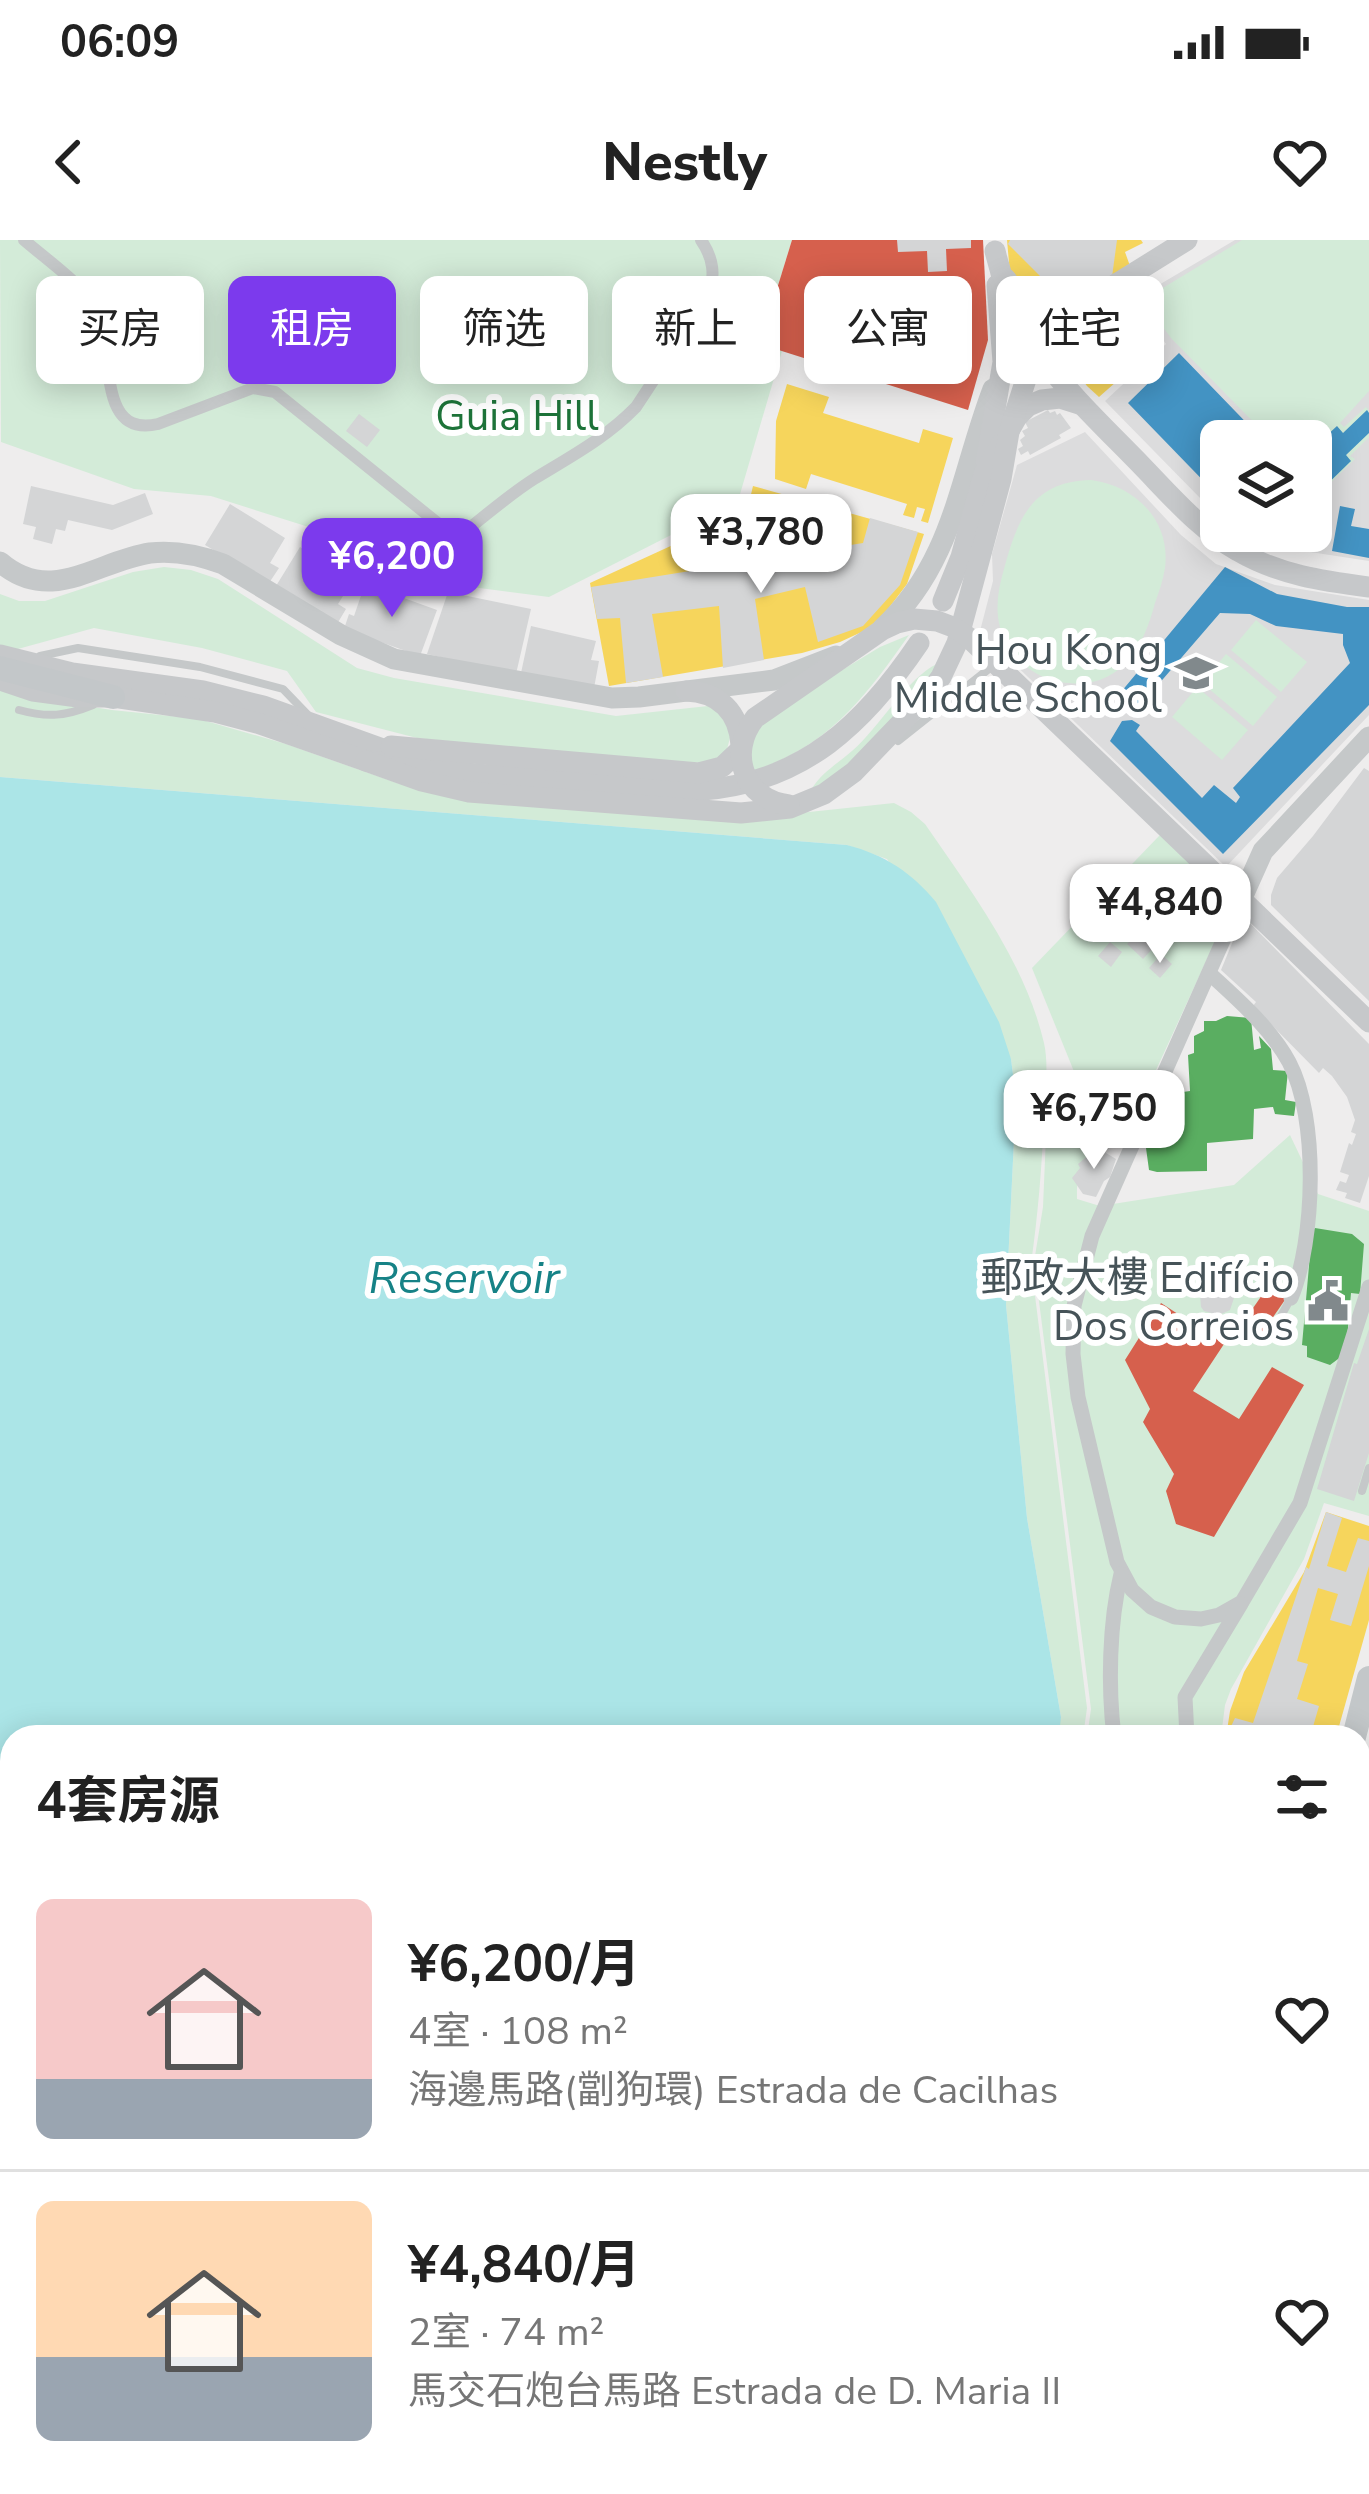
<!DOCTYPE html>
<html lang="zh">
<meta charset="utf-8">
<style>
:root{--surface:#fff;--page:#f6f6f6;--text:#222;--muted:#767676;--line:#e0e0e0;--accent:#7c3aed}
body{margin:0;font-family:"Nunito Sans","Noto Sans SC",sans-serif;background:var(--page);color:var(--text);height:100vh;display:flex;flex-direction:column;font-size:45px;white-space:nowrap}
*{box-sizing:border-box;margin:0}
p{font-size:39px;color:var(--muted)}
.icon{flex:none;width:66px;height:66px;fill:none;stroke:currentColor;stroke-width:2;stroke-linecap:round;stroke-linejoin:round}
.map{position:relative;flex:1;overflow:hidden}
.drawer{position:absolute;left:0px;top:1485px;width:1371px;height:771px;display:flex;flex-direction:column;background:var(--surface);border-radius:36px 36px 0 0;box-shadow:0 6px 30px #0003}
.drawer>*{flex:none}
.guide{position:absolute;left:36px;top:36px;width:1299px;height:108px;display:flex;gap:24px}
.controls{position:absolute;left:1200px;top:180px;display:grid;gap:24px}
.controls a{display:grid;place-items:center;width:132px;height:132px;border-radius:18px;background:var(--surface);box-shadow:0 6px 30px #0003;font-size:60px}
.price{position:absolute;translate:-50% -102px;padding:0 27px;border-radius:24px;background:#fff;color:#222;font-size:39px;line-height:78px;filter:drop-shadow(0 3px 6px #0008)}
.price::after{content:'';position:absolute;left:50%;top:72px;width:36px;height:27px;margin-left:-18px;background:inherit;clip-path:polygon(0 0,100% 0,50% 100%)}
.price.active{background:var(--accent);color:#fff}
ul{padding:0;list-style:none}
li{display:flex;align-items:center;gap:36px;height:300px;padding:0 36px}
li+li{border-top:3px solid var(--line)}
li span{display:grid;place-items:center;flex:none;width:336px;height:240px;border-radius:18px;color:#555}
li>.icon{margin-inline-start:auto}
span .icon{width:144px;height:144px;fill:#fffc;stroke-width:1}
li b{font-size:51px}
h2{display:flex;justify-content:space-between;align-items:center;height:144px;padding:0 36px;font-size:51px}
.pill{padding:0 42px;border-radius:18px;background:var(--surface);box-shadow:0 6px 30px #0003;font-size:42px;line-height:108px}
.pill.active{background:var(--accent);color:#fff}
.status{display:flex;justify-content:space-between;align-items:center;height:84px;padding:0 60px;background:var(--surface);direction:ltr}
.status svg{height:33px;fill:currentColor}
header{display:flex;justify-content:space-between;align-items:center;height:156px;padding:0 36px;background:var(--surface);font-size:54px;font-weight:800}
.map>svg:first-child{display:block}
.education{fill:#dcdcdd}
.green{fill:#d3ebd8}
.water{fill:#abe5e7}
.homes{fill:#f6d55c}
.shops{fill:#d6604d}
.schools{fill:#4393c3}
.public{fill:#5aae61}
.industry{fill:#8c8c6e}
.building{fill:#d4d5d6}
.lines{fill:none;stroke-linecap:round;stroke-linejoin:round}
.service{stroke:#c5c8c9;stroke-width:8}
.pedestrian{stroke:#c5c8c9;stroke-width:12}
.minor{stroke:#c5c8c9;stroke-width:15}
.tertiary{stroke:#c5c8c9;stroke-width:21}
.secondary{stroke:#c6c8ca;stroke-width:21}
.primary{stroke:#c3c7c9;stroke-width:24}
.labels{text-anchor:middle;stroke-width:12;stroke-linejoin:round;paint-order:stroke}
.park-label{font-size:42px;fill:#1d7339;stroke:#fff}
.poi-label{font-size:42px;fill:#465358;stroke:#fff;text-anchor:end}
.water-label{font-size:45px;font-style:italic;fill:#168286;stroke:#fff}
</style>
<div class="status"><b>06:09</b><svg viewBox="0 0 49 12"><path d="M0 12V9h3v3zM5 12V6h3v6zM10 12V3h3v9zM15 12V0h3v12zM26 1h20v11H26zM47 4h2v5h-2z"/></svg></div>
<header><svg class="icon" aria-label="back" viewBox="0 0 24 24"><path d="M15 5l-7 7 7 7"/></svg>Nestly<svg class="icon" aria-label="heart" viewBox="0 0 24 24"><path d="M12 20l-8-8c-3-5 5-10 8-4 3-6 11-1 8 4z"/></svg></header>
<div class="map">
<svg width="1369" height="2254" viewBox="0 0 1369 2254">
<rect width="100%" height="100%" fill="#eeeded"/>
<g class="education">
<path d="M1235,0H1369V321L1297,310L1251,296L1245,291H1311V201H1221V274L1201,259L1105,161L1166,104L1135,59Z"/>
<path d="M1085,192L1181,295L1216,324L1275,345L1369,360V475L1226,627L980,391L993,341L992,314L1017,225Z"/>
</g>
<g class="green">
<path d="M0,0H792L760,103L782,111L738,261L549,357L449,344L315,289L211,256L134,249L1,202Z"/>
<path d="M1242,0H1369V151L1340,183L1344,187L1366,167L1369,171V197L1350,216L1355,219L1311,262V201H1272L1171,98L1143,60Z"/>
<path d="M1091,240C1136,246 1171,281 1165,328C1163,340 1159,352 1155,363C1143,410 1118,452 1061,442C1040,439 1021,426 1009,408C993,382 996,356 1004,329C1017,280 1032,241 1091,240Z"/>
<path d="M164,327L191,330L218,339L357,428L394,438L616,476L708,466L724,476L731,494L726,513L719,520L675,525L417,498L316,472L287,431L202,408L94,388L7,412L0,408V354L19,361H45L133,332Z"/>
<path d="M1256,380L1307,422L1281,452L1231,410Z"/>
<path d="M909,395C863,460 828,507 750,532L746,504L760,480L880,407Z"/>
<path d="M1226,414L1277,457L1253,486L1202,443Z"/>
<path d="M937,424L935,435L846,528L811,550C821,533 837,524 852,511C879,488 908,437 937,424Z"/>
<path d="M1197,447L1248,490L1222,520L1172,477Z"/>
<path d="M0,448L28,457L112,470L199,479L286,504L400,544L742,579L894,563L911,572L925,584C971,651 1025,722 1044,803C1049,825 1045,853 1044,876C1042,926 1038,975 1031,1024L1087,1468L1083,1497H1053L1061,1477L1027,1278L1006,1065L1016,858L1011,819L887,619L847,605L0,537Z"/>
<path d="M1160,595L1232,665L1133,880L1086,861L1032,728Z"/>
<path d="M1047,872L1120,890C1088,910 1076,921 1077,959L1100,966L1234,945L1290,895L1318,954L1369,971V1276L1324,1263L1304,1319L1231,1449L1225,1465L1221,1497H1087L1091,1469L1034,1022L1043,967Z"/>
</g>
<path class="water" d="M0,537L847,605C885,615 911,632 936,662L999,782L1011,819L1016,858L1006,1065L1027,1278L1061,1477L1060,1486L1053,1497H12V2244H1137V2254H0Z"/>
<g class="homes">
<path d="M824,0H857L852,16L872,23L875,13L904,22L899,38L914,43L916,36L935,42L933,46L952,52L956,39L971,44L957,87L943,82L947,69L933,64L928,80L903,72L907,58L894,54L888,73L858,64L863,47L844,41L839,58L809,49Z"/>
<path d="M1007,0H1141L1143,3L1125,12L1130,26L1074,60L1037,53L1010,34Z"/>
<path d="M808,54L838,63L834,79L852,84L855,73L886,82L882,98L895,102L900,89L921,95L917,108L933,113L938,100L952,104L939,147L925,142L929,129L914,124L909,140L884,132L889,118L876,114L870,129L841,120L846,103L826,97L820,119L790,109Z"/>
<path d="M1130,61L1160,103L1099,157L1087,146L1074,128L1077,105L1089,87Z"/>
<path d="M787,144L829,157L823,173L919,203L923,189L953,198L928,283L921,281L925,269L917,267L914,278L903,275L907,264L811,234L806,249L775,239L776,181Z"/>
<path d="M753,246L924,294L907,344L885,373L866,390L840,402L802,413L609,446L590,343L747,271Z"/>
<path d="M1326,1272L1369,1286V1380L1336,1497H1226L1230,1471L1244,1432L1304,1332Z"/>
</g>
<g class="shops">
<path d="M792,0H983L988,100L968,170L760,104Z"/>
<path d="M1269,1045L1287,1057L1260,1096L1242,1084Z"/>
<path d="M1161,1063L1224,1104L1193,1151L1239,1179L1272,1127L1304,1145L1214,1297L1176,1284L1166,1251L1174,1234L1143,1182L1150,1169L1125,1120Z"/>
</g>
<g class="schools">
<path d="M1179,113L1264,201H1221V259L1128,163Z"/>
<path d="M1367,170L1369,173V193L1346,215L1351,221L1311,260V210L1337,186L1343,193Z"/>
<path d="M1340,266L1355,269L1351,286L1369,289V318L1332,311Z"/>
<path d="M1247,291H1278L1269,300L1255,297Z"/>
<path d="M1225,327L1277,354L1347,367H1369V465L1223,614L1110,501L1122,481L1132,480L1140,485L1136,491L1202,558L1214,545L1236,563L1240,557L1233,548L1350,423L1343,405V394L1276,386L1250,374L1220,373L1138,468H1131L1116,458Z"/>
<path d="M1359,2234L1369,2235V2254H1276L1278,2244H1359Z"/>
</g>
<g class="public">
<path d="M1227,776L1251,778L1254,810L1261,808L1259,796L1271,809L1273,830L1288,831L1285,860L1296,862L1294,876L1275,874L1273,867L1254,869L1253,899L1207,903V931L1157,932L1149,930L1146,908L1153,893L1169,892V854L1190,851L1188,815L1194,813V796L1204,791V781H1216Z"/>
<path d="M1315,988L1352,994L1364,1004L1360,1054L1351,1053L1347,1099L1342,1116L1330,1125L1307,1117V1106L1302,1105L1312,992Z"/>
</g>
<g class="industry">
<path d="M1369,1812V1971H1359V1842L1363,1822Z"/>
<path d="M1359,2000L1369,2003V2064L1359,2062Z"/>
<path d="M1359,2075L1367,2077L1361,2107L1359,2106Z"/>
</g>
<g class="building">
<path d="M897,0H971V8L946,9L947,31L928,32L927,11L898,12Z"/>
<path d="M1010,0H1117L1112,37L1081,40L1040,36L1008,4Z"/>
<path d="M1137,70L1150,89L1130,105L1140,121L1124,135L1112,122L1093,138L1080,119Z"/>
<path d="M1048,170L1050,173L1055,171L1057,175L1060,173L1071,188L1059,195L1061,198L1030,215L1028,211L1021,215L1018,209L1023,206L1020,200L1025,196L1022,191L1028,188L1025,182Z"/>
<path d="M359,174L380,190L367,207L346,191Z"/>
<path d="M31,246L113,265L145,253L153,274L112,290L68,280L65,291L56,289L52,304L33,299L36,287L23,284Z"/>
<path d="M230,264L285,298L270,323L279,328L269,343L205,305Z"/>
<path d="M870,278L918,292L900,345L863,386L818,402L805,347L755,359L764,420L723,428L719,366L652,374L663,437L626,443L620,378L597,379L591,347L863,303Z"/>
<path d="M300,307L353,340L338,364L346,369L337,384L276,346Z"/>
<path d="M365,344L437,370L420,416L344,389L349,374L354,376Z"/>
<path d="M448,352L531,369L516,434L427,414Z"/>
<path d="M531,386L596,401L591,420L599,421L594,448L521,433Z"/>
<path d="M1364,528L1369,531V761L1271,665V655L1277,638L1313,596Z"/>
<path d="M1242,679H1246L1369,804V936L1360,963L1345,958L1347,953L1336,950L1340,941L1346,943L1349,935L1340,932L1349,903L1352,905L1356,894L1351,892L1355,880L1347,857L1332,836L1323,828L1319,833L1253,766L1256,762L1221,730Z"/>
<path d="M1140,691L1156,705L1143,719L1127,704Z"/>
<path d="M1110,702L1122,712L1111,727L1098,716Z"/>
<path d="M1161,714L1172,724L1160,738L1149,728Z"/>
<path d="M1100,906L1106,913L1116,919L1110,937L1104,941L1096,957L1083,954L1072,938L1080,928L1078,924Z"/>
<path d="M1236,1025L1239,1043L1230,1070L1219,1075L1204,1071L1201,1067L1198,1028Z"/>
<path d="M1369,1089V1213L1354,1261L1317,1249L1354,1123L1357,1124Z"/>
<path d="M1326,1272L1342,1278L1327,1326L1346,1332L1358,1298L1369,1301V1326L1351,1386L1330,1380L1338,1354L1318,1348L1297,1421L1308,1424L1297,1459L1319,1466L1310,1497H1226L1235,1478L1253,1483L1306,1327L1309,1329Z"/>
</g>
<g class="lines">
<g class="service">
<path d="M40,416L78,408L200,427L283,449L308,475"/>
<path d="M19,470C48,478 66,476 93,465"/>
<path d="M898,501L995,424"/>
<path d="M1268,1099L1291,1058"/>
<path d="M1362,1251L1369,1228"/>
</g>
<path class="pedestrian" d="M24,0C46,19 80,43 95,66C117,100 92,199 158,184L253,148L275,152L440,285L451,289L472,286C492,270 512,253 534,239C570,217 606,198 636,167L709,56C715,35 714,19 701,0"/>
<g class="minor">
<path d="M1241,660L1092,996L1074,1066L1073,1114L1078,1157L1117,1322L1132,1350L1151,1367L1175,1377L1201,1379L1219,1375L1242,1362L1300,1263L1369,1047"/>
<path d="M1209,733C1238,760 1270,787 1289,822C1319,878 1315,1000 1291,1058"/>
<path d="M1114,1497C1108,1447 1109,1383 1121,1334"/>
<path d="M1187,1497L1185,1457L1241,1364"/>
<path d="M1359,1644L1369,1552"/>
<path d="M1359,1766L1369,1777"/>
<path d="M1359,1796L1369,1791"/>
<path d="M1359,2211L1369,2213"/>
</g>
<g class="tertiary">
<path d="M0,322C51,366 97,321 150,313C176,310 199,315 223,324L341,395L394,419L612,458L639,457L774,440L836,416"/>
<path d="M882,389C954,323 960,235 993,149"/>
<path d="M1241,660L1263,611L1369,497"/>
</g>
<g class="secondary">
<path d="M995,11C1018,110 1075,157 1142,226C1172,257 1200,290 1238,311C1279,335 1323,341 1369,347"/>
<path d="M1006,39C1024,67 1053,75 1083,64"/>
<path d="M1110,48L1187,0"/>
<path d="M986,222L1003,122L997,45"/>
<path d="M943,361L961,317L984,234L1017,177L1028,166L1042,160L1060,158L1079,164"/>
<path d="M0,415L72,433L203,451L263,466L402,516"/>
<path d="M0,440L33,451L78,457H113L215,472L257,483L366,521L425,525L475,534L703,550C804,542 865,483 919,403"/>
<path d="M686,451C719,452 739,472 741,505"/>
<path d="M391,506L699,533L722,527L741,509"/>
<path d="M366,521L422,541L469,552L741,573L790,568L824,554L854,532L926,457L941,437L957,403L1001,239L1009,192L1028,133L1058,91L1118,43"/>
<path d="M789,565C744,560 727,513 755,478L882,390L897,383L914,379L937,381L953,387L968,397L1369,782"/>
</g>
<g class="primary">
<path d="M0,428L113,457"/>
<path d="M1354,1497L1369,1438"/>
<path d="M1247,2254L1248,2244"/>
</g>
</g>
<defs>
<g id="school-bare" transform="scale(3.24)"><path d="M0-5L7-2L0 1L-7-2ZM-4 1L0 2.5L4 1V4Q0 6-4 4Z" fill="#81898c" stroke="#fff" stroke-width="2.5" paint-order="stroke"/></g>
<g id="civic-bare" transform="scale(3.24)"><path d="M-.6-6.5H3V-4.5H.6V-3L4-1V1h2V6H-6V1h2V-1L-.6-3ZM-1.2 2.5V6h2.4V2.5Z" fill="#81898c" stroke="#fff" stroke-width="2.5" paint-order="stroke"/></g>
</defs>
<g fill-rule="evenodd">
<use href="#school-bare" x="1196" y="433"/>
<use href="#civic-bare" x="1328" y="1061"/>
</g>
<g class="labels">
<g class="park-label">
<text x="517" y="190">Guia Hill</text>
</g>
<g class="poi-label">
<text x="1162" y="424">Hou Kong<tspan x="1162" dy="48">Middle School</tspan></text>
<text x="1294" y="1052">郵政大樓 Edifício<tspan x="1294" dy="48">Dos Correios</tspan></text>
</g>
<g class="water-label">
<text x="464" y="1053">Reservoir</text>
</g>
</g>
</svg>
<div class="controls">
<a><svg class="icon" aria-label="layers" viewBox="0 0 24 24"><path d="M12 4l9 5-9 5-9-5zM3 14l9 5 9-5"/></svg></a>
</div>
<b class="price" style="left:761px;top:356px">¥3,780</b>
<b class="price active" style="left:392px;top:380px">¥6,200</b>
<b class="price" style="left:1160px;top:726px">¥4,840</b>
<b class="price" style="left:1094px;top:932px">¥6,750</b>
<div class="guide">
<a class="pill">买房</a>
<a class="pill active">租房</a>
<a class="pill">筛选</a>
<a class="pill">新上</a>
<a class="pill">公寓</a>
<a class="pill">住宅</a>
</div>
<section class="drawer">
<h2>4套房源<svg class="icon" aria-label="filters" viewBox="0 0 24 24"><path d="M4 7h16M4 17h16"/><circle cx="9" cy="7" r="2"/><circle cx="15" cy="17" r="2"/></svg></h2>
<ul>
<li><span style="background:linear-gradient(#f6c9c9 75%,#9aa5b1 0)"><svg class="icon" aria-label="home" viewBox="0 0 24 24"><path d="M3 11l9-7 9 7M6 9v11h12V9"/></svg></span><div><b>¥6,200/月</b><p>4室 · 108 m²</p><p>海邊馬路(劏狗環) Estrada de Cacilhas</p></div><svg class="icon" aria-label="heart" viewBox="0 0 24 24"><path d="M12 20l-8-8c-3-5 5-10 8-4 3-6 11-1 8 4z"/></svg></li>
<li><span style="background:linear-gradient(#ffd9b3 65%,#9aa5b1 0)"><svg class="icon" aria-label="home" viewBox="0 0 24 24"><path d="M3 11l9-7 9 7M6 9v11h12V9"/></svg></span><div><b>¥4,840/月</b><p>2室 · 74 m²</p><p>馬交石炮台馬路 Estrada de D. Maria II</p></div><svg class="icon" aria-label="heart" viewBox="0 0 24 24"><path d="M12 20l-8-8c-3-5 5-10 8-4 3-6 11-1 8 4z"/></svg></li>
</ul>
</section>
</div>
